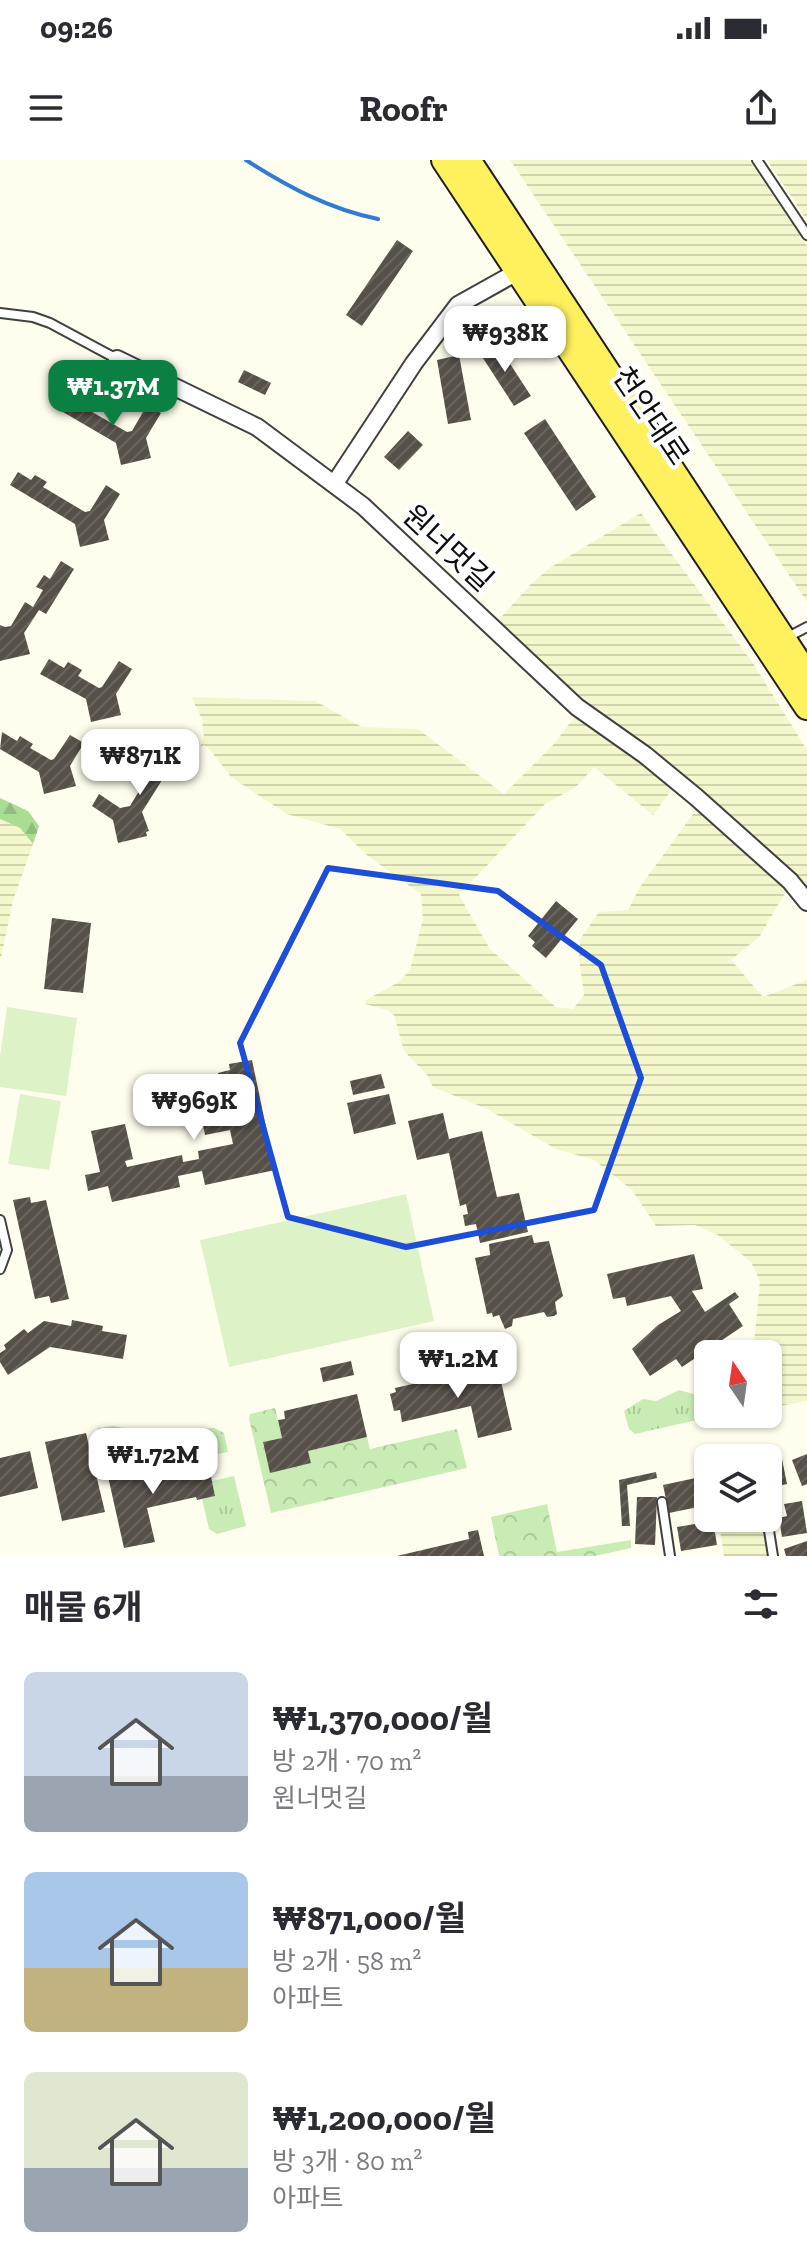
<!DOCTYPE html>
<html lang="ko">
<meta charset="utf-8">
<style>
:root{--surface:#fff;--page:#f7f7f7;--text:#2b2b33;--muted:#7c7c81;--accent:#0b8043}
body{margin:0;font-family:"Zilla Slab","Noto Sans KR",serif;background:var(--page);color:var(--text);height:100vh;display:flex;flex-direction:column;font-size:30px;white-space:nowrap}
*{box-sizing:border-box;margin:0}
p{font-size:26px;color:var(--muted)}
.icon{flex:none;width:44px;height:44px;fill:none;stroke:currentColor;stroke-width:2;stroke-linecap:round;stroke-linejoin:round}
.map{position:relative;height:1396px;overflow:hidden}
.side{display:flex;flex-direction:column;background:var(--surface);flex:1}
.side>*{flex:none}
.needle{width:52px;rotate:347deg}
.fabs{position:absolute;left:694px;top:1180px;display:grid;gap:16px}
.fabs a{display:grid;place-items:center;width:88px;height:88px;border-radius:12px;background:var(--surface);box-shadow:0 2px 6px #0004;font-size:40px}
.price{position:absolute;translate:-50% -68px;padding:0 18px;border-radius:16px;background:#fff;color:#222;font-size:26px;line-height:52px;filter:drop-shadow(0 2px 4px #0008)}
.price::after{content:'';position:absolute;left:50%;top:48px;width:24px;height:18px;margin-left:-12px;background:inherit;clip-path:polygon(0 0,100% 0,50% 100%)}
.price.on{background:var(--accent);color:#fff}
ul{padding:0;list-style:none}
li{display:flex;align-items:center;gap:24px;height:200px;padding:0 24px}
li span{display:grid;place-items:center;flex:none;width:224px;height:160px;border-radius:12px;color:#555}
li>.icon{margin-inline-start:auto}
span .icon{width:96px;height:96px;fill:#fffc;stroke-width:1}
li b{font-size:34px}
h2{display:flex;justify-content:space-between;align-items:center;height:96px;padding:0 24px;font-size:34px}
.status{display:flex;justify-content:space-between;align-items:center;height:56px;padding:0 40px;background:var(--surface);direction:ltr}
.status svg{height:22px;fill:currentColor}
header{display:flex;justify-content:space-between;align-items:center;height:104px;padding:0 24px;background:var(--surface);font-size:36px;font-weight:800}
.map>svg:first-child{display:block}
.farmland{fill:url(#farmland-rules)}
.grass{fill:url(#grass-tufts)}
.forest{fill:url(#forest-firs)}
.park{fill:url(#park-crowns)}
.pitch{fill:#ddf2c7}
.lines{fill:none;stroke-linecap:round;stroke-linejoin:round}
.stream{stroke:#327bd5;stroke-width:4}
.building{fill:url(#building-hatch)}
.lane-casing{stroke:#404040;stroke-width:12}
.street-casing{stroke:#404040;stroke-width:20}
.primary-casing{stroke:#1e1e1e;stroke-width:28}
.lane{stroke:#fff;stroke-width:8}
.street{stroke:#fff;stroke-width:16}
.primary{stroke:#fff05e;stroke-width:24}
.marked{fill:none;stroke:#1d4ed8;stroke-width:6;stroke-linejoin:round}
.labels{text-anchor:middle;stroke-width:8;stroke-linejoin:round;paint-order:stroke}
.street-label{font-size:30px;fill:#0d0d0d;stroke:#fff}
</style>
<div class="status"><b>09:26</b><svg viewBox="0 0 49 12"><path d="M0 12V9h3v3zM5 12V6h3v6zM10 12V3h3v9zM15 12V0h3v12zM26 1h20v11H26zM47 4h2v5h-2z"/></svg></div>
<header><svg class="icon" aria-label="menu" viewBox="0 0 24 24"><path d="M4 6h16M4 12h16M4 18h16"/></svg>Roofr<svg class="icon" aria-label="share" viewBox="0 0 24 24"><path d="M12 15V3M7 8l5-5 5 5M5 13v7h14v-7"/></svg></header>
<div class="map">
<svg width="807" height="1396" viewBox="0 0 807 1396">
<defs>
<pattern id="farmland-rules" width="6" height="5" patternUnits="userSpaceOnUse" patternTransform="scale(2)"><rect width="6" height="5" fill="#f4f7cc"/><path d="M0 2.5h6" fill="none" stroke="#d0d3ae"/></pattern>
<pattern id="grass-tufts" width="24" height="20" patternUnits="userSpaceOnUse" patternTransform="scale(2)"><rect width="24" height="20" fill="#c9ecb5"/><path d="M3 7l-1-3M5 7V3M7 7l1-3M15 17l-1-3M17 17v-4M19 17l1-3" fill="none" stroke="#abc99a"/></pattern>
<pattern id="forest-firs" width="22" height="20" patternUnits="userSpaceOnUse" patternTransform="scale(2)"><rect width="22" height="20" fill="#aadd93"/><path d="M5 1l3.5 6h-7zM16 11l3.5 6h-7z" fill="#91bc7e"/></pattern>
<pattern id="park-crowns" width="20" height="18" patternUnits="userSpaceOnUse" patternTransform="scale(2)"><rect width="20" height="18" fill="#c9ecb5"/><path d="M2 6a3 3 0 1 1 6 0M12 15a3 3 0 1 1 6 0" fill="none" stroke="#abc99a"/></pattern>
<pattern id="building-hatch" width="6" height="6" patternUnits="userSpaceOnUse" patternTransform="scale(2)"><rect width="6" height="6" fill="#575049"/><path d="M-1 1l2-2M0 6l6-6M5 7l2-2" fill="none" stroke="#6a645f"/></pattern>
</defs>
<rect width="100%" height="100%" fill="#fffeee"/>
<g class="farmland">
<path d="M510,0H749L807,86V442Z"/>
<path d="M767,0H807V60Z"/>
<path d="M641,353L753,503L807,590V736L569,534L495,464L531,424L551,407Z"/>
<path d="M191,537L315,541L362,567L418,569L504,634L552,586L577,554L674,627L653,655L594,607L576,627L545,644L459,735L490,789L556,847L573,849L584,835L579,799L580,779L599,752L628,750L640,727L693,654L708,652L789,726L760,776L731,800L763,837L807,820V1241L768,1248V1194H755L754,1183L760,1121L751,1102L718,1075L695,1065L656,1066L632,1030L594,1000L556,989L487,949L433,927L428,916L404,891L394,855L387,850L365,844L366,840L399,822L410,810L423,759L421,734L368,696L340,669L287,654L231,617L210,590L204,585L200,587L204,577L202,559Z"/>
<path d="M0,659L20,668L33,684L13,741L0,802Z"/>
<path d="M718,1358H762L768,1396H724Z"/>
</g>
<g class="grass">
<path d="M679,1230L708,1238V1254H723L635,1274L629,1269L624,1251L643,1239L656,1241Z"/>
<path d="M113,1266L148,1272L214,1268L224,1273L228,1292L207,1296L208,1302L142,1316L107,1312L97,1268Z"/>
<path d="M234,1316L246,1366L217,1374L209,1369L202,1339L215,1336L212,1321Z"/>
</g>
<path class="forest" d="M0,638L28,651L39,666L33,684L20,668L0,659Z"/>
<g class="park">
<path d="M275,1248L282,1278L263,1282L270,1312L311,1303L308,1291L367,1277L370,1289L457,1269L467,1308L271,1353L249,1259L250,1254Z"/>
<path d="M547,1344L557,1392L631,1380V1388L595,1396H499L491,1357Z"/>
</g>
<g class="pitch">
<path d="M7,847L77,858L66,936L0,927V896Z"/>
<path d="M20,934L61,941L49,1010L8,1004Z"/>
<path d="M406,1034L434,1161L229,1207L200,1080Z"/>
</g>
<g class="lines">
<path class="stream" d="M246,0C288,27 329,49 378,59"/>
</g>
<g class="building">
<path d="M397,80L413,91L362,166L346,155Z"/>
<path d="M495,181L531,236L514,246L479,192Z"/>
<path d="M459,195L471,260L448,264L437,200Z"/>
<path d="M244,210L271,223L265,235L238,222Z"/>
<path d="M60,232L74,241L77,235L91,243L87,249L127,272L132,271L147,245L161,253L146,278L151,298L121,305L116,283L51,245Z"/>
<path d="M545,259L596,337L576,351L524,273Z"/>
<path d="M408,271L423,285L399,310L384,297Z"/>
<path d="M18,312L31,320L35,315L47,322L43,327L85,352L90,351L106,325L120,334L104,360L109,380L80,387L75,364L10,325Z"/>
<path d="M61,401L74,409L46,454L39,450L24,473L30,494L0,501V465L5,467L11,466L25,442L33,447L43,430L36,427L44,415L50,419Z"/>
<path d="M49,499L64,508L68,502L82,510L78,516L99,528L102,527L119,501L132,509L116,534L121,555L91,562L86,539L40,514Z"/>
<path d="M2,572L17,581L20,576L33,584L30,588L51,600L54,599L70,575L84,583L70,606L76,626L44,634L39,612L0,589Z"/>
<path d="M172,577L184,585L142,652L149,671L146,672L147,676L118,683L113,660L92,646L99,634L120,648L130,646L154,606L148,602L156,591L162,594Z"/>
<path d="M556,741L578,759L546,798L532,786L535,782L528,776Z"/>
<path d="M52,758L91,763L83,833L44,829Z"/>
<path d="M252,900L275,1010L205,1025L202,1011L178,1016L180,1027L112,1042L108,1026L88,1031L85,1015L100,1012L91,971L125,964L133,999L125,1001L127,1007L182,995L183,1002L199,999L198,991L233,984L230,970L205,975L195,926L219,921L218,913L230,910L229,904Z"/>
<path d="M381,914L385,928L353,935L350,921Z"/>
<path d="M389,934L396,964L354,974L347,943Z"/>
<path d="M443,953L449,979L482,971L497,1037L519,1033L528,1072L480,1083L476,1064L465,1066L463,1055L468,1054L466,1044L460,1046L449,993L417,1000L408,961Z"/>
<path d="M30,1037L31,1043L46,1040L69,1139L51,1143L49,1136L35,1139L13,1040Z"/>
<path d="M532,1075L534,1083L549,1081L563,1136L555,1142L557,1154L554,1156L547,1157L544,1152L513,1159L512,1166L505,1169L499,1155L493,1157L492,1153L487,1154L475,1098L490,1095L489,1084Z"/>
<path d="M694,1094L703,1129L692,1131L705,1152L735,1132L739,1137L729,1144L743,1166L682,1207L676,1199L650,1216L632,1189L658,1165L681,1151L671,1136L627,1146L625,1137L613,1139L607,1114Z"/>
<path d="M72,1160L103,1166L102,1171L127,1175L123,1199L50,1187L8,1215L0,1202V1193L6,1189L4,1185L24,1169L28,1173L44,1161L71,1166Z"/>
<path d="M351,1201L354,1215L323,1222L320,1208Z"/>
<path d="M498,1208L512,1270L478,1278L471,1246L402,1262L400,1250L394,1251L390,1234L396,1232L395,1228L465,1212L466,1216Z"/>
<path d="M357,1234L367,1277L308,1291L311,1303L270,1313L263,1282L282,1278L278,1260L285,1259L284,1251Z"/>
<path d="M86,1273L105,1352L62,1361L45,1282Z"/>
<path d="M30,1291L38,1328L0,1337V1298Z"/>
<path d="M807,1294V1324L802,1326L792,1300Z"/>
<path d="M782,1299L787,1324L768,1328V1302Z"/>
<path d="M208,1302L215,1336L197,1340L196,1337L147,1348L155,1382L124,1388L107,1312L140,1305L142,1316Z"/>
<path d="M656,1312L657,1318L627,1325L630,1366H622L619,1320Z"/>
<path d="M705,1316L708,1345L669,1353L663,1325Z"/>
<path d="M637,1337H657L655,1385L635,1384Z"/>
<path d="M802,1341L807,1373L782,1377L779,1358L787,1356L784,1344Z"/>
<path d="M713,1361L717,1385L681,1391L677,1367Z"/>
<path d="M478,1370L484,1396H397L469,1379L468,1372Z"/>
<path d="M807,1381V1396H786L784,1389Z"/>
</g>
<g class="lines">
<g class="lane-casing">
<g id="lane">
<path d="M757,0L807,75"/>
<path d="M0,153L33,157L50,163L117,199"/>
<path d="M784,479L807,467"/>
<path d="M0,1060L7,1090L0,1109"/>
<path d="M662,1342L670,1396"/>
<path d="M767,1358L773,1396"/>
</g>
</g>
<g class="street-casing">
<g id="street">
<path d="M117,199L257,267L363,346L577,547L645,595L696,637L790,721L807,742"/>
<path d="M335,323L414,203L458,145L526,107"/>
</g>
</g>
<g class="primary-casing">
<g id="primary">
<path d="M444,0L807,547"/>
<path d="M468,0L807,515"/>
</g>
</g>
<use href="#lane" class="lane"/>
<use href="#street" class="street"/>
<use href="#primary" class="primary"/>
</g>
<path class="marked" d="M328,708L498,731L601,805L641,918L594,1050L406,1087L288,1057L240,883Z"/>
<g class="labels">
<g class="street-label">
<text transform="translate(651 256) rotate(56)" y="10">천안대로</text>
<text transform="translate(448 388) rotate(43)" y="10">원너멋길</text>
</g>
</g>
</svg>
<div class="fabs">
<a><svg class="needle" viewBox="-14 -14 28 28"><path d="M0-13l5 13h-10z" fill="#e53935"/><path d="M0 13l5-13h-10z" fill="#7c7c81"/></svg></a>
<a><svg class="icon" aria-label="layers" viewBox="0 0 24 24"><path d="M12 4l9 5-9 5-9-5zM3 14l9 5 9-5"/></svg></a>
</div>
<b class="price" style="left:505px;top:214px">₩938K</b>
<b class="price on" style="left:113px;top:268px">₩1.37M</b>
<b class="price" style="left:140px;top:637px">₩871K</b>
<b class="price" style="left:194px;top:982px">₩969K</b>
<b class="price" style="left:458px;top:1240px">₩1.2M</b>
<b class="price" style="left:153px;top:1336px">₩1.72M</b>
</div>
<section class="side">
<h2>매물 6개<svg class="icon" aria-label="filters" viewBox="0 0 24 24"><path d="M4 7h16M4 17h16"/><circle cx="9" cy="7" r="2"/><circle cx="15" cy="17" r="2"/></svg></h2>
<ul>
<li><span style="background:linear-gradient(#c9d6e8 65%,#9aa5b1 0)"><svg class="icon" aria-label="home" viewBox="0 0 24 24"><path d="M3 11l9-7 9 7M6 9v11h12V9"/></svg></span><div><b>₩1,370,000/월</b><p>방 2개 · 70 m²</p><p>원너멋길</p></div></li>
<li><span style="background:linear-gradient(#a9c7e8 60%,#c2b280 0)"><svg class="icon" aria-label="home" viewBox="0 0 24 24"><path d="M3 11l9-7 9 7M6 9v11h12V9"/></svg></span><div><b>₩871,000/월</b><p>방 2개 · 58 m²</p><p>아파트</p></div></li>
<li><span style="background:linear-gradient(#dfe7d0 60%,#9aa5b1 0)"><svg class="icon" aria-label="home" viewBox="0 0 24 24"><path d="M3 11l9-7 9 7M6 9v11h12V9"/></svg></span><div><b>₩1,200,000/월</b><p>방 3개 · 80 m²</p><p>아파트</p></div></li>
</ul>
</section>
